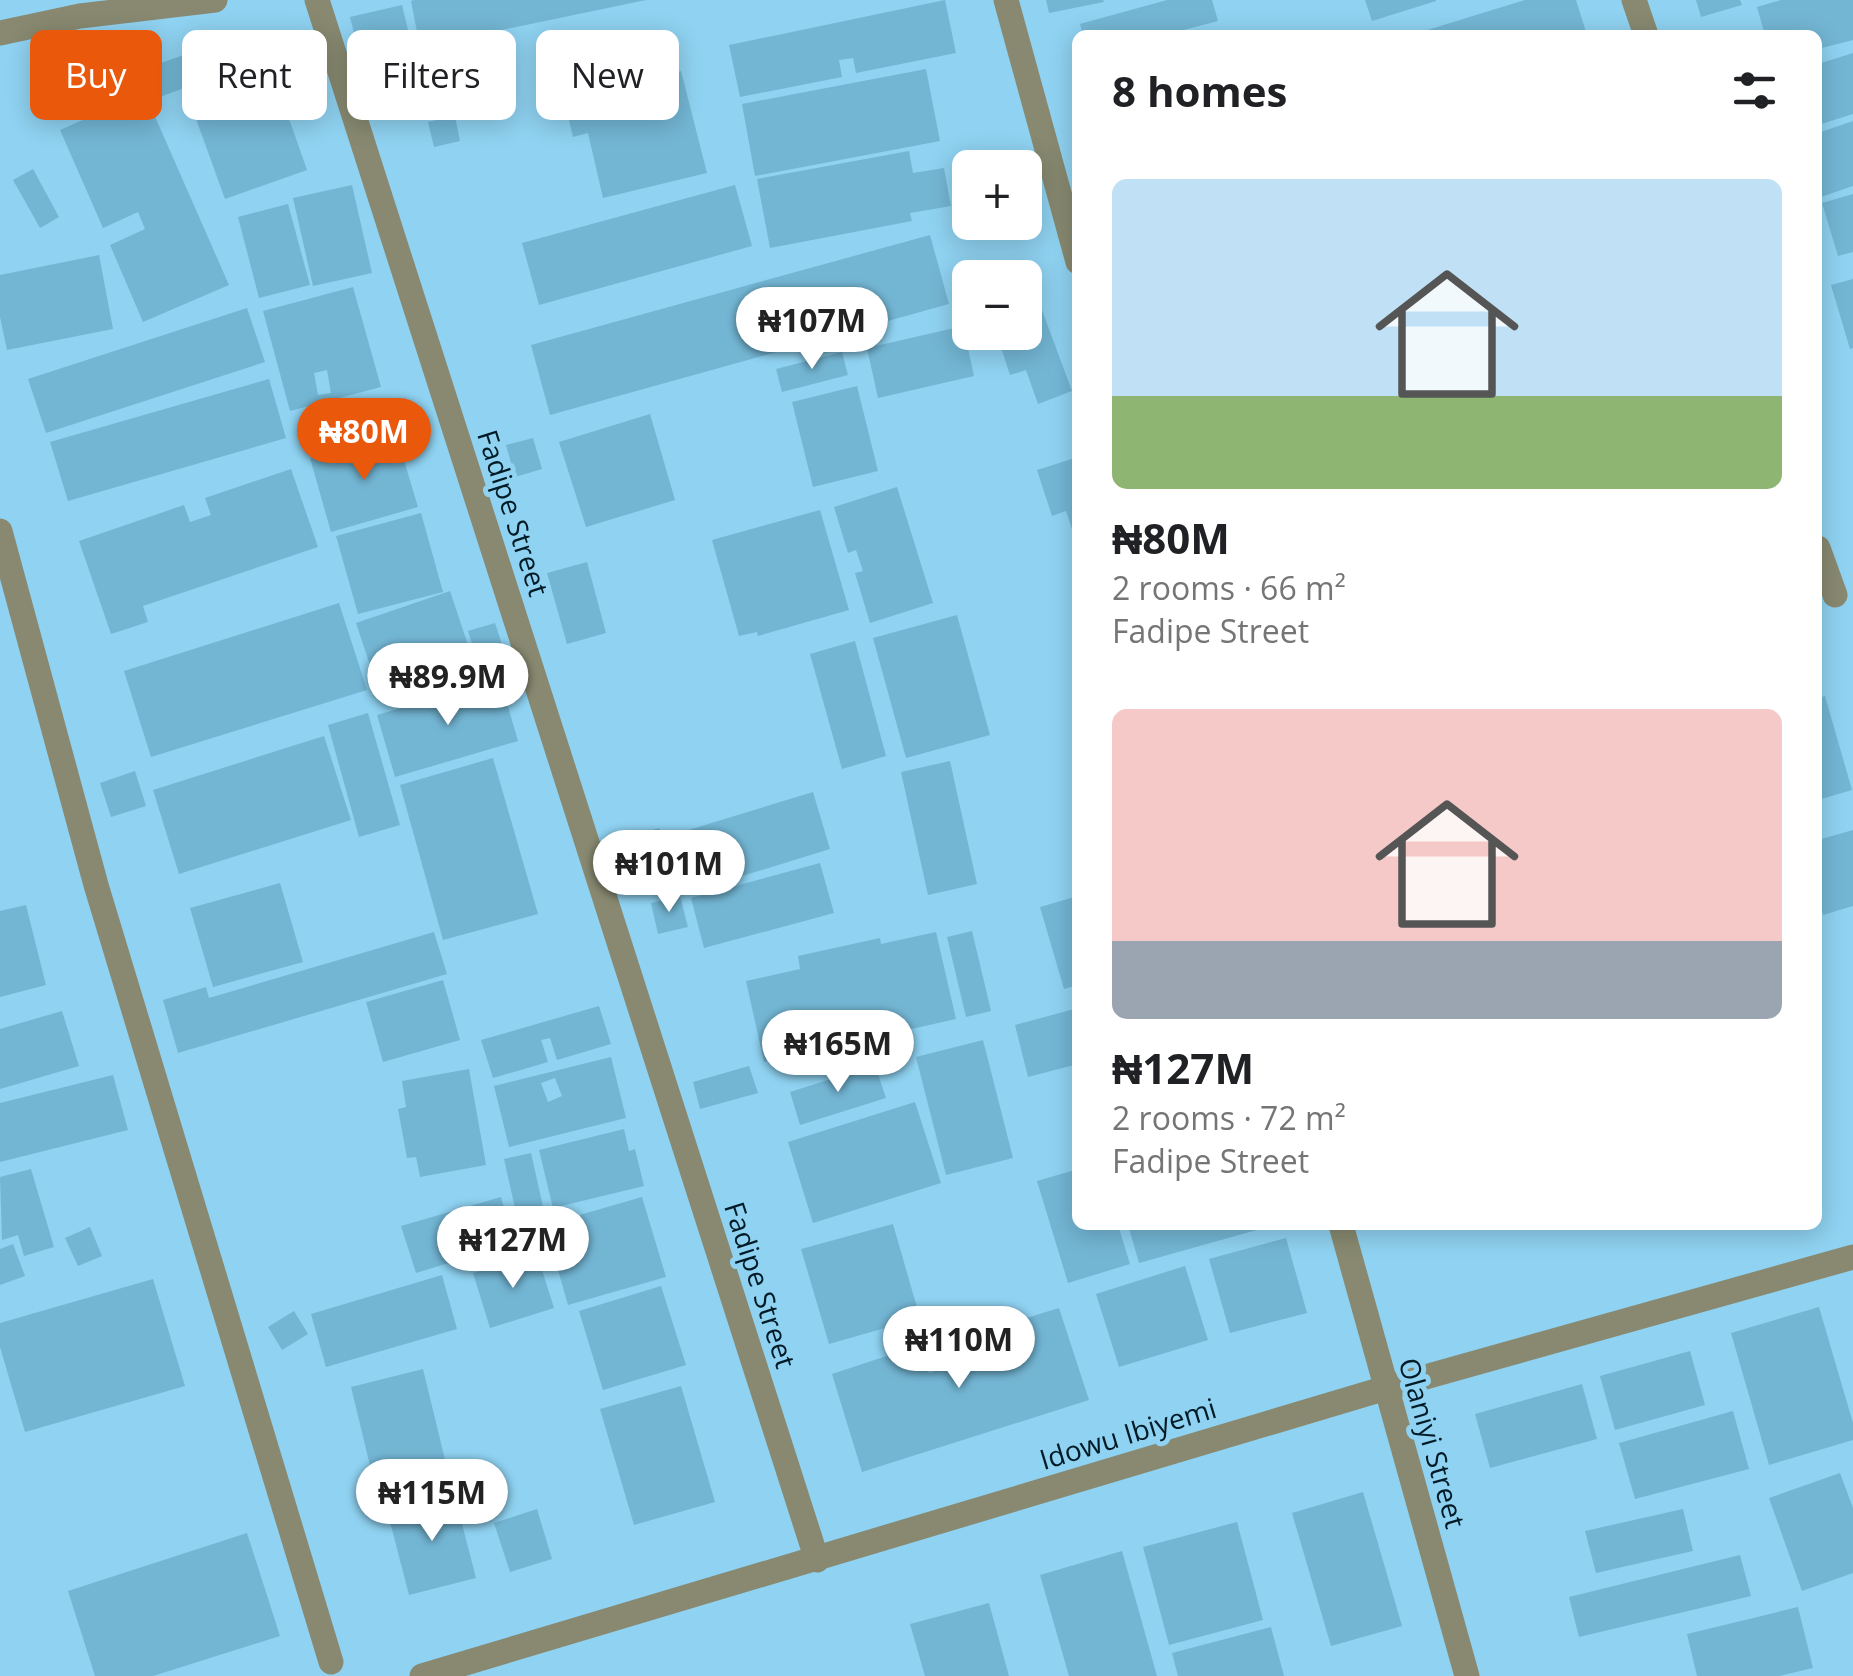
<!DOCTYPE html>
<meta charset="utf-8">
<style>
:root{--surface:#fff;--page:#f2f2f2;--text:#202124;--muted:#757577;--accent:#ea580c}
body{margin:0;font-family:"Open Sans",sans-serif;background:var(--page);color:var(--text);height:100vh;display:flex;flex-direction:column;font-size:38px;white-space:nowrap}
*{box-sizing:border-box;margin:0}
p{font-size:32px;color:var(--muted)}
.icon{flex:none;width:55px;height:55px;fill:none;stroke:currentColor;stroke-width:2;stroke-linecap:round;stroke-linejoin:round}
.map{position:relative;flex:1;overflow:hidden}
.drawer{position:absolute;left:1072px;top:30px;width:750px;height:1200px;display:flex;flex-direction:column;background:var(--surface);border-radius:15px;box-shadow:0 5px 25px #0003}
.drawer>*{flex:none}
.guide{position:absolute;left:30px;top:30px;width:892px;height:90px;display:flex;gap:20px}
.buttons{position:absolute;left:952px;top:150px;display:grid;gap:20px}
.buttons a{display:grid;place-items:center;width:90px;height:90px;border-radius:15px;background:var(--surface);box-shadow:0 5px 25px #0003;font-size:50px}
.price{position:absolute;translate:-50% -85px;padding:0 22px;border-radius:35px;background:#fff;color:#222;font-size:32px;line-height:65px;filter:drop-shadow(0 2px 5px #0008)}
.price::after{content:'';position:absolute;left:50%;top:60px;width:30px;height:22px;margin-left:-15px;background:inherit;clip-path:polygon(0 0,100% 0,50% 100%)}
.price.current{background:var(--accent);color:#fff}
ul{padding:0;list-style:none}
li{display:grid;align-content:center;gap:20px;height:530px;padding:0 40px}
li span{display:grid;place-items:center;height:310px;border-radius:15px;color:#555}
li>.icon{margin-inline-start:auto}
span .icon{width:180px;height:180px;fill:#fffc;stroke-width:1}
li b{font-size:42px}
h2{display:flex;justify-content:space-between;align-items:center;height:120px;padding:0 40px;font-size:42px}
.tag{padding:0 35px;border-radius:15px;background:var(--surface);box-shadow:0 5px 25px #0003;font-size:35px;line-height:90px}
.tag.current{background:var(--accent);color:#fff}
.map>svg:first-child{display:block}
.building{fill:#73b6d4;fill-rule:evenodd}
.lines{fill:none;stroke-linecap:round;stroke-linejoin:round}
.minor{stroke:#888970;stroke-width:25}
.labels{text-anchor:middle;stroke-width:10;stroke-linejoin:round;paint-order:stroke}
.street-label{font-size:28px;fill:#001b26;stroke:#8fd2f1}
</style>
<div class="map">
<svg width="1853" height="1676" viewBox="0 0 1853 1676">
<rect width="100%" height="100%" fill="#8fd2f1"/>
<g class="building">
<path d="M646,0L420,47L411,1L414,0Z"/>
<path d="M945,0L956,53L856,73L853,58L839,60L842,77L740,97L729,45Z"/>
<path d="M1046,0H1103L1104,2L1049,13Z"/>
<path d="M1167,0H1212L1218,21L1165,35H1083L1080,24Z"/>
<path d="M1365,0H1436V1L1372,21Z"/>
<path d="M1525,0H1576L1587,35H1411Z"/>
<path d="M1696,0H1740L1742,5L1701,17Z"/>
<path d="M1781,0H1853V40L1818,49V35H1765L1757,7Z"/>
<path d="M402,5L424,96L373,108L350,17Z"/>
<path d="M209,46L220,75L154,99L144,69Z"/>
<path d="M1853,53V114L1818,125V64Z"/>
<path d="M926,69L940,141L755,176L742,104Z"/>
<path d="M681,71L707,173L603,198L588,133L573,137L564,99Z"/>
<path d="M274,76L307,170L225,199L191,105Z"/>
<path d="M142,87L229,285L143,322L110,245L145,229L138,212L103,228L60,130L108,109L105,102Z"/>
<path d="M455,116L460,141L434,147L428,122Z"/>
<path d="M1853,121V186L1818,198V133Z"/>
<path d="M909,151L913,173L944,168L951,206L910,213L912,221L770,248L757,179Z"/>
<path d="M33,169L59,217L40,228L13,180Z"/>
<path d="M352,185L372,273L313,286L293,198Z"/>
<path d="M735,185L752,246L539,305L522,243Z"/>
<path d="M1853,194V252L1838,256L1822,203Z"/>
<path d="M288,204L310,285L259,298L238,217Z"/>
<path d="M930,235L949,304L550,415L531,345Z"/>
<path d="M99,255L113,329L7,350L0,317V275Z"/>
<path d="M1853,279V348L1850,349L1831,285Z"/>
<path d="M353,287L381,387L290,411L263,311ZM327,370L331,393L318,395L314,373Z"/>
<path d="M1039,302L1072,391L1038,404L1026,370L1010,375L996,332H1025V307Z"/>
<path d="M247,308L265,362L46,433L28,379Z"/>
<path d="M963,326L974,376L878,398L867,348Z"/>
<path d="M842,352L848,375L782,392L776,369Z"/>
<path d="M269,379L286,438L68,501L50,442Z"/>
<path d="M857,386L878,471L813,487L792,402Z"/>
<path d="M650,414L675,500L586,527L559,442Z"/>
<path d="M396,434L418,507L331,532L310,458Z"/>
<path d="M533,438L542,469L515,477L506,445Z"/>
<path d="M1078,457V544H1077L1066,511L1052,516L1037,470Z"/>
<path d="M291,469L318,547L143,606L148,622L111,634L79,541L184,505L190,522L211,515L205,498Z"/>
<path d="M897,487L933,603L870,623L855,573L863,571L856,550L848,553L834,507Z"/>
<path d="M820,510L849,610L758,636L757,632L739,636L712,540Z"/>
<path d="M421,513L443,592L358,614L336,536Z"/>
<path d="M587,562L606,633L567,644L547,573Z"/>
<path d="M450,591L472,657L378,689L356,623Z"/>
<path d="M339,603L367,690L151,757L124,671Z"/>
<path d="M957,615L990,735L906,758L873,638Z"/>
<path d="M495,623L510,669L483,678L468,631Z"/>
<path d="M855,641L886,756L842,769L810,654Z"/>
<path d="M500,679L518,741L395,777L377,715Z"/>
<path d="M1825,696L1852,790L1818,800V698Z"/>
<path d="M368,713L400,825L359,837L328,725Z"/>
<path d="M324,736L351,820L179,874L153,790Z"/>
<path d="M493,758L538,914L443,940L400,785Z"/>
<path d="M950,761L977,884L928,895L901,772Z"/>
<path d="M135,771L146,806L111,817L100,783Z"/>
<path d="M813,792L830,849L687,893L669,836Z"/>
<path d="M659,828L669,856L643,864L634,836Z"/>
<path d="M1853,830V906L1823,915L1818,896V840Z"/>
<path d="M820,863L834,913L704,948L691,898Z"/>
<path d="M280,883L303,962L213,987L190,908Z"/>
<path d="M680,896L688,927L658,934L651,903Z"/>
<path d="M1078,896V985L1064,989L1040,907Z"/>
<path d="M26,905L46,985L0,997V911Z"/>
<path d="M972,931L991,1011L966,1017L947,937Z"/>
<path d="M434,932L447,974L178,1053L163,1000L206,987L209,998Z"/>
<path d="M936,932L956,1019L764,1062L746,981L800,969L798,956L880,938L881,944Z"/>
<path d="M443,980L460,1040L383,1062L366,1002Z"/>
<path d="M599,1006L611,1044L557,1060L550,1038L541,1040L548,1062L493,1078L481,1040Z"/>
<path d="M1078,1008V1064L1028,1077L1015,1025Z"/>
<path d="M62,1011L79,1066L0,1089V1029Z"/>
<path d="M983,1040L1013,1158L946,1175L916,1057Z"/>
<path d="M611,1057L626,1118L509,1147L494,1086ZM555,1078L562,1096L548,1102L541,1083Z"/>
<path d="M875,1065L886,1098L800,1125L790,1092Z"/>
<path d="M749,1066L758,1093L700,1109L693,1082Z"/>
<path d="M469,1069L486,1165L420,1177L416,1157L407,1158L398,1109L406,1107L402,1081Z"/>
<path d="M113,1075L128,1130L0,1162V1103Z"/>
<path d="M915,1102L941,1183L813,1223L788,1142Z"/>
<path d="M624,1129L629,1151L635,1149L644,1186L553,1208L539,1150Z"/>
<path d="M531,1153L544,1211L517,1217L504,1159Z"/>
<path d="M31,1169L54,1247L24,1256L18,1235L2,1240L0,1177Z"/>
<path d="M1078,1169V1225H1118L1130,1264L1068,1283L1037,1181Z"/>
<path d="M501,1197L514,1243L416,1273L401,1226Z"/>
<path d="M642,1197L666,1277L568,1305L545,1225Z"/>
<path d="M893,1224L920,1318L829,1344L801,1249Z"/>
<path d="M1128,1225H1271V1226L1139,1263Z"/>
<path d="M90,1227L102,1256L78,1266L65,1238Z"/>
<path d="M1286,1238L1307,1313L1230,1333L1209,1259Z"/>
<path d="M13,1244L25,1276L0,1285V1249Z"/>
<path d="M537,1254L554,1308L490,1328L473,1273Z"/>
<path d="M1185,1266L1208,1340L1119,1367L1096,1294Z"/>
<path d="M442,1275L457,1329L326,1367L311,1314Z"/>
<path d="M153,1279L185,1386L25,1432L0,1347V1323Z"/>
<path d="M661,1286L686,1365L603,1390L579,1311Z"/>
<path d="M1819,1307L1853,1423V1440L1769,1465L1731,1333Z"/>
<path d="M1059,1308L1089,1400L862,1472L832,1374L920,1345L929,1373L974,1358L968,1336Z"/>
<path d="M294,1311L308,1334L282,1350L268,1327Z"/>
<path d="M1690,1351L1705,1405L1615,1430L1600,1376Z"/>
<path d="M423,1369L447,1468L375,1486L351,1387Z"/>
<path d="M1582,1384L1597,1439L1490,1468L1475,1414Z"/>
<path d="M681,1386L715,1502L634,1525L600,1409Z"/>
<path d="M1733,1411L1749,1469L1635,1499L1619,1443Z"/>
<path d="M1840,1473L1853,1508V1573L1802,1591L1769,1498Z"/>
<path d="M1363,1492L1402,1626L1331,1646L1292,1513Z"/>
<path d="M454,1493L476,1578L409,1595L387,1510Z"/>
<path d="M537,1509L552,1559L510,1572L494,1523Z"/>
<path d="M1683,1509L1693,1551L1596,1573L1585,1531Z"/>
<path d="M1237,1522L1263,1620L1169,1645L1143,1547Z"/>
<path d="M247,1533L280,1636L153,1676H95L68,1591Z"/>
<path d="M1122,1551L1157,1676H1069L1040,1575Z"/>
<path d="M1740,1555L1751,1596L1579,1637L1569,1597Z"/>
<path d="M989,1603L1009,1676H925L910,1624Z"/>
<path d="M1798,1607L1813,1668L1779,1676H1697L1687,1634Z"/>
<path d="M1271,1627L1284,1676H1178L1172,1653Z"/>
</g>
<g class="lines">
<g class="minor">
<path d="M317,0L817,1560"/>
<path d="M1006,0L1078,262"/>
<path d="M1634,0L1646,35"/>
<path d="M0,33L80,16L215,0"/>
<path d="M0,531L96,885L331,1662"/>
<path d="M1818,548L1835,595"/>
<path d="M1341,1225L1467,1676"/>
<path d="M422,1676L1386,1388L1853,1257"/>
</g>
</g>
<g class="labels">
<g class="street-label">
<text transform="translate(513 513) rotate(72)" y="10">Fadipe Street</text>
<text transform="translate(760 1285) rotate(72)" y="10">Fadipe Street</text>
<text transform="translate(1128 1434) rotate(-17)" y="10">Idowu Ibiyemi</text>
<text transform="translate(1432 1443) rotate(74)" y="10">Olaniyi Street</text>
</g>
</g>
</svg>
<div class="buttons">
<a>+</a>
<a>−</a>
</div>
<b class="price" style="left:812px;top:372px">₦107M</b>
<b class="price current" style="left:364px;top:483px">₦80M</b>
<b class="price" style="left:448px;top:728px">₦89.9M</b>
<b class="price" style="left:669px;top:915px">₦101M</b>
<b class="price" style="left:838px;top:1095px">₦165M</b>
<b class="price" style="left:513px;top:1291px">₦127M</b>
<b class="price" style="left:959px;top:1391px">₦110M</b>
<b class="price" style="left:432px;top:1544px">₦115M</b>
<div class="guide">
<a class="tag current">Buy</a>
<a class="tag">Rent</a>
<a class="tag">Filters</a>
<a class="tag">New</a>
</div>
<section class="drawer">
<h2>8 homes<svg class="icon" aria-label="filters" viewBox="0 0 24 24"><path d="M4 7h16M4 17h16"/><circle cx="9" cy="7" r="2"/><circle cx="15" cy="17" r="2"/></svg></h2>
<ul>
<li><span style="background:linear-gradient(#bfe0f5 70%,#8fb573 0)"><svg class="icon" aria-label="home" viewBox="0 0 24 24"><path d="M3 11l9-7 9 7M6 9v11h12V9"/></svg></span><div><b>₦80M</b><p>2 rooms · 66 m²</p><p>Fadipe Street</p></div></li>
<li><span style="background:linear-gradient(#f6c9c9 75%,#9aa5b1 0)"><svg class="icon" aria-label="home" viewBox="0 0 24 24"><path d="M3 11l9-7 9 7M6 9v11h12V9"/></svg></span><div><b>₦127M</b><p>2 rooms · 72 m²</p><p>Fadipe Street</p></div></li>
</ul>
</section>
</div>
